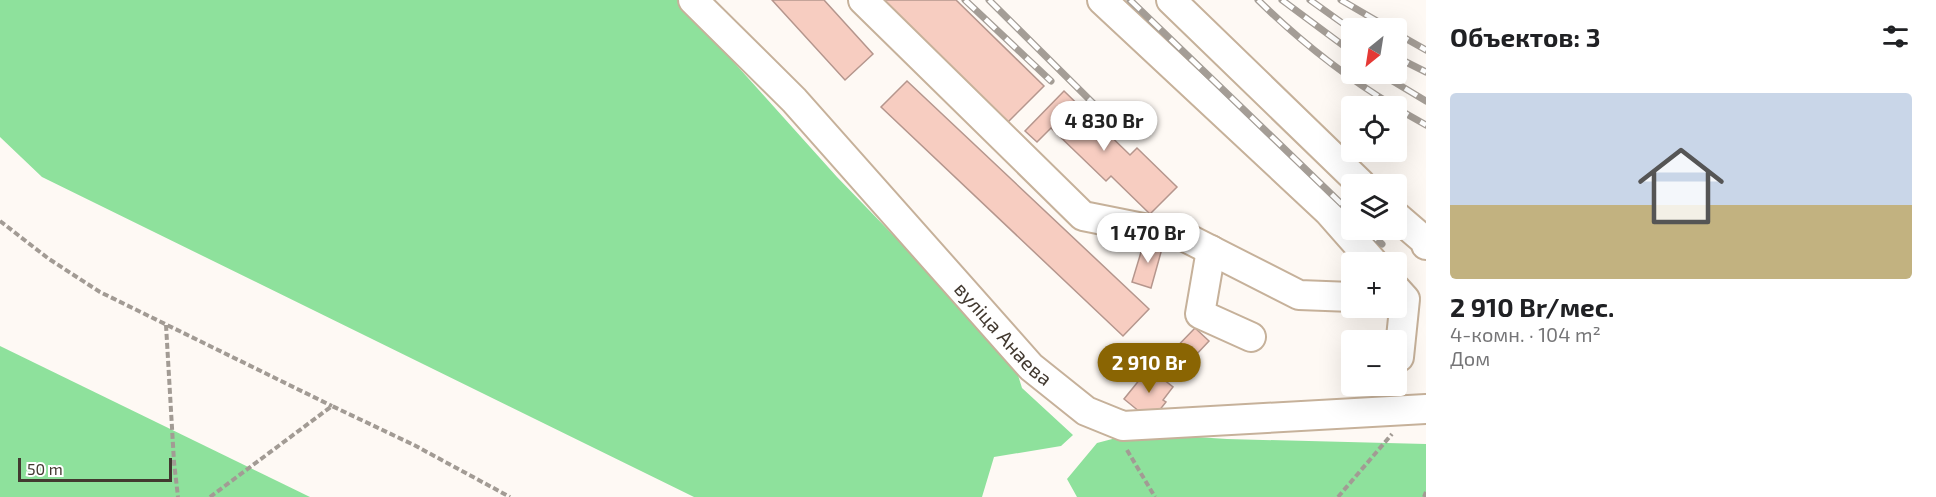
<!DOCTYPE html>
<html lang="ru">
<meta charset="utf-8">
<style>
:root{--surface:#fff;--page:#f2f2f2;--text:#202124;--muted:#757577;--accent:#8a6503}
body{margin:0;font-family:"Exo 2",sans-serif;background:var(--page);color:var(--text);height:100vh;display:flex;flex-direction:column;font-size:22px;white-space:nowrap}
*{box-sizing:border-box;margin:0}
p{font-size:20px;color:var(--muted)}
.icon{flex:none;width:33px;height:33px;fill:none;stroke:currentColor;stroke-width:2;stroke-linecap:round;stroke-linejoin:round}
.map{position:relative;flex:1;overflow:hidden}
.details{display:flex;flex-direction:column;background:var(--surface);width:510px}
.details>*{flex:none}
.needle{width:39px;rotate:210deg}
.fabs{position:absolute;left:1341px;top:18px;display:grid;gap:12px}
.fabs a{display:grid;place-items:center;width:66px;height:66px;border-radius:6px;background:var(--surface);box-shadow:0 6px 24px #0002;font-size:30px}
.scale{position:absolute;left:18px;bottom:15px;width:154px;box-sizing:border-box;padding-left:6px;border:3px solid #423930;border-top:0;font-size:16px;line-height:21px;white-space:nowrap;color:#423930;-webkit-text-stroke:4px #fff;paint-order:stroke}
.price{position:absolute;translate:-50% -51px;padding:0 14px;border-radius:21px;background:#fff;color:#222;font-size:20px;line-height:39px;filter:drop-shadow(0 2px 3px #0008)}
.price::after{content:'';position:absolute;left:50%;top:36px;width:18px;height:14px;margin-left:-9px;background:inherit;clip-path:polygon(0 0,100% 0,50% 100%)}
.price.selected{background:var(--accent);color:#fff}
ul{padding:0;list-style:none}
li{display:grid;align-content:center;gap:12px;height:318px;padding:0 24px}
li span{display:grid;place-items:center;height:186px;border-radius:6px;color:#555}
li>.icon{margin-inline-start:auto}
span .icon{width:108px;height:108px;fill:#fffc;stroke-width:1}
li b{font-size:26px}
h2{display:flex;justify-content:space-between;align-items:center;height:72px;padding:0 24px;font-size:26px}
main{display:flex;flex:1;min-height:0}
.map>svg:first-child{display:block}
.forest{fill:#8ee19c}
.building{fill:#f7cdc1;stroke:#b5968d;stroke-width:1.5}
.lines{fill:none;stroke-linecap:round;stroke-linejoin:round}
.minor-casing{stroke:#c6b19a;stroke-width:32}
.path{stroke:#a29b94;stroke-width:4;stroke-dasharray:6 3;stroke-linecap:butt}
.minor{stroke:#fff;stroke-width:28}
.rail-casing{stroke:#a49d96;stroke-width:7}
.rail{stroke:#fff;stroke-width:4.5;stroke-dasharray:14;stroke-linecap:butt}
.labels{text-anchor:middle;stroke-width:6;stroke-linejoin:round;paint-order:stroke}
.street-label{font-size:20px;fill:#423930;stroke:#fff}
</style>
<main>
<div class="map">
<svg width="1426" height="497" viewBox="0 0 1426 497">
<rect width="100%" height="100%" fill="#fef9f4"/>
<g class="forest">
<path d="M0,0H678L837,177L1013,359L1022,388L1073,435L1061,446L994,457L982,497H694L42,177L0,137Z"/>
<path d="M0,346L310,497H0Z"/>
<path d="M1135,433L1227,439L1426,444V497H1077L1067,479L1097,443Z"/>
</g>
<g class="building">
<path d="M772,0H824L873,54L845,80Z"/>
<path d="M877,0H956L1044,86L1005,125Z"/>
<path d="M907,81L1149,309L1123,336L881,107Z"/>
<path d="M1064,91L1130,155L1137,148L1177,187L1150,214L1111,176L1106,181L1051,128L1037,142L1025,131Z"/>
<path d="M1145,239L1163,245L1151,288L1132,282Z"/>
<path d="M1195,328L1209,341L1178,374L1164,360Z"/>
<path d="M1149,368L1173,387L1163,400L1166,402L1151,421L1124,399Z"/>
</g>
<g class="lines">
<g class="minor-casing">
<g id="minor">
<path id="s1" d="M693,0L794,100L1031,367L1086,411L1123,426L1426,409"/>
<path d="M863,0L1083,216L1183,236L1299,295L1352,297"/>
<path d="M1102,0L1328,211L1373,262"/>
<path d="M1171,0L1361,184"/>
<path d="M1396,216L1425,241L1426,245"/>
<path d="M1211,250L1200,314L1251,337"/>
<path d="M1396,289L1405,299L1399,357H1396"/>
</g>
</g>
<g class="path">
<path d="M0,221L49,259L100,292L332,406"/>
<path d="M166,325L174,462L178,497"/>
<path d="M1127,450L1155,497"/>
<path d="M210,497L332,406L414,445L510,497"/>
<path d="M1338,497L1392,434"/>
<path d="M1424,497L1426,492"/>
</g>
<use href="#minor" class="minor"/>
<g class="rail-casing">
<g id="rail">
<path d="M965,0L1051,81"/>
<path d="M989,0L1103,113"/>
<path d="M1130,0L1352,214"/>
<path d="M1258,0C1300,41 1344,76 1394,106"/>
<path d="M1282,0L1352,52"/>
<path d="M1310,0L1352,30"/>
<path d="M1341,0L1389,28"/>
<path d="M1396,33L1426,50"/>
<path d="M1396,57L1426,72"/>
<path d="M1381,74L1426,101"/>
<path d="M1396,108L1426,125"/>
<path d="M1367,230L1382,244"/>
</g>
</g>
<use href="#rail" class="rail"/>
</g>
<g class="labels">
<g class="street-label">
<text dy="7" stroke="none"><textPath href="#s1" startOffset="456">вуліца Анаева</textPath></text>
</g>
</g>
</svg>
<div class="fabs">
<a><svg class="needle" viewBox="-14 -14 28 28"><path d="M0-13l5 13h-10z" fill="#e53935"/><path d="M0 13l5-13h-10z" fill="#757577"/></svg></a>
<a><svg class="icon" aria-label="locate" viewBox="0 0 24 24"><circle cx="12" cy="12" r="6"/><path d="M12 2v4M12 18v4M2 12h4M18 12h4"/></svg></a>
<a><svg class="icon" aria-label="layers" viewBox="0 0 24 24"><path d="M12 4l9 5-9 5-9-5zM3 14l9 5 9-5"/></svg></a>
<a>+</a>
<a>−</a>
</div>
<div class="scale">50 m</div>
<b class="price" style="left:1104px;top:152px">4 830 Br</b>
<b class="price" style="left:1148px;top:264px">1 470 Br</b>
<b class="price selected" style="left:1149px;top:394px">2 910 Br</b>
</div>
<section class="details">
<h2>Объектов: 3<svg class="icon" aria-label="filters" viewBox="0 0 24 24"><path d="M4 7h16M4 17h16"/><circle cx="9" cy="7" r="2"/><circle cx="15" cy="17" r="2"/></svg></h2>
<ul>
<li><span style="background:linear-gradient(#c9d6e8 60%,#c2b280 0)"><svg class="icon" aria-label="home" viewBox="0 0 24 24"><path d="M3 11l9-7 9 7M6 9v11h12V9"/></svg></span><div><b>2 910 Br/мес.</b><p>4-комн. · 104 m²</p><p>Дом</p></div></li>
</ul>
</section>
</main>
